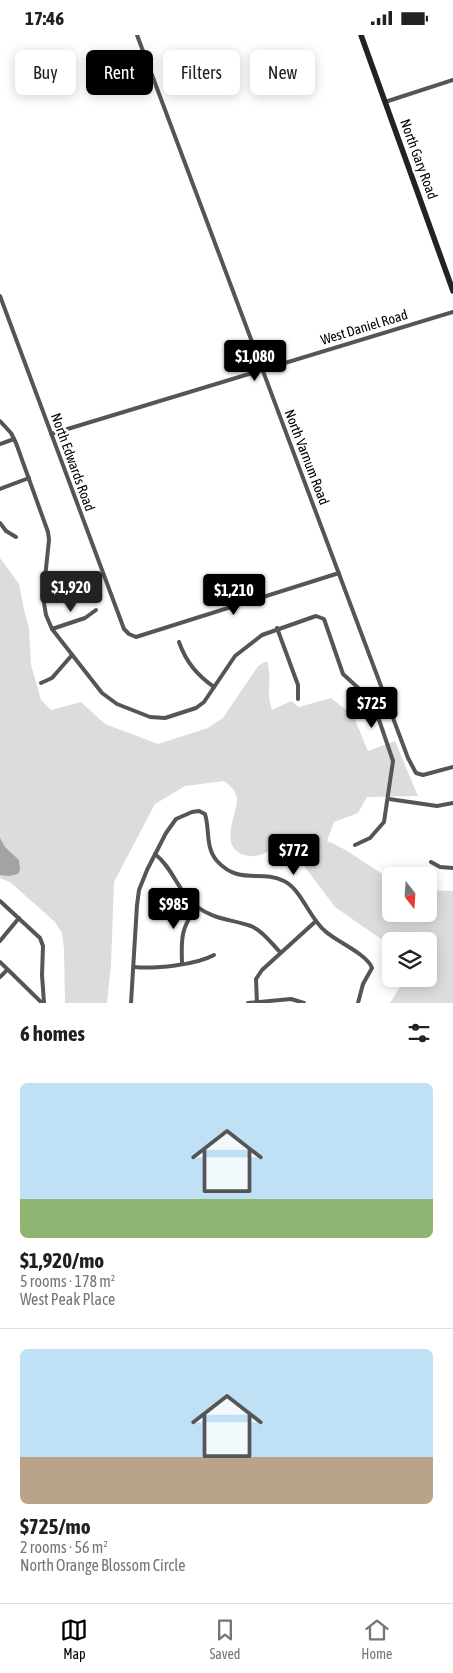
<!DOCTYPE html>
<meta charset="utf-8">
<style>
:root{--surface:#fff;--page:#f2f2f2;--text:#202124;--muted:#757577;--line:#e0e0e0;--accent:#000}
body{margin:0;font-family:"Asap Condensed",sans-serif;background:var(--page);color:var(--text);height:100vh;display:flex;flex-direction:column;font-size:19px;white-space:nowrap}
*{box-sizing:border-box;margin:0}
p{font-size:16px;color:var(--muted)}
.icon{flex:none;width:28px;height:28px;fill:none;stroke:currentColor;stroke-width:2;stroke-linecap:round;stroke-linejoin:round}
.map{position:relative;height:968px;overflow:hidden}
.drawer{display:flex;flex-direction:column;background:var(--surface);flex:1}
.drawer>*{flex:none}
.guide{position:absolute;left:15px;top:15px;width:424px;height:45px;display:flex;gap:10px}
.needle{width:32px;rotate:163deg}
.controls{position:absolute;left:382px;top:832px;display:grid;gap:10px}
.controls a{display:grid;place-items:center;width:55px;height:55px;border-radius:8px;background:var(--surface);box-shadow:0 2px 12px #0003;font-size:25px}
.price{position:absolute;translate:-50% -42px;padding:0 11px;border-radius:5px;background:var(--accent);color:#fff;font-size:16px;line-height:32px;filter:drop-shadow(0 1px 2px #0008)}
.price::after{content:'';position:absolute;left:50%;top:30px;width:15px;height:11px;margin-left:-8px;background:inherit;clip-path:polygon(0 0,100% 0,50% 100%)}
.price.selected{background:#222;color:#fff}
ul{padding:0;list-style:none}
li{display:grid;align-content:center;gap:10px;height:265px;padding:0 20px}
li+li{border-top:1px solid var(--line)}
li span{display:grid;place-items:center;height:155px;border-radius:8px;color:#555}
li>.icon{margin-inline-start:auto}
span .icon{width:90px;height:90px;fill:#fffc;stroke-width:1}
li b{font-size:21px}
h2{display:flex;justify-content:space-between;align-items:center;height:60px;padding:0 20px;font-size:21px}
.chip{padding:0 18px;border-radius:8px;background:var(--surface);box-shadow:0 2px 12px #0003;font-size:18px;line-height:45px}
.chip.selected{background:var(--accent);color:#fff}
.status{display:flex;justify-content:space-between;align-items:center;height:35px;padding:0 25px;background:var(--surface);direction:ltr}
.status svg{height:14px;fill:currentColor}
.dock{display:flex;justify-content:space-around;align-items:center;height:70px;border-top:1px solid var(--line);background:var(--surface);font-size:14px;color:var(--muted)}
.dock a{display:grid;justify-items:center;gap:2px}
.dock .selected{color:var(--accent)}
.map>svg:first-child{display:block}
.green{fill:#dcdcdc}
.water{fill:#a3a3a3}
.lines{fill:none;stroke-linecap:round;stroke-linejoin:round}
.street{stroke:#555;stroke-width:4}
.secondary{stroke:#222;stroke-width:5.5}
.labels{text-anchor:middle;stroke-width:5;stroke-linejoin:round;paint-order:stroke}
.street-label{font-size:14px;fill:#000;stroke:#fff}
</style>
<div class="status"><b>17:46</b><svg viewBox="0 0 49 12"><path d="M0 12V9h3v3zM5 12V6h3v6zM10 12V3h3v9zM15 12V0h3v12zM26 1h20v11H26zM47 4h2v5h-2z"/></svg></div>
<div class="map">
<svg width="453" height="968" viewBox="0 0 453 968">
<rect width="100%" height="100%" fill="#fff"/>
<path class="green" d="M0,523L19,549L25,579L29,593L31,630L41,665L51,675L81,667L105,689L158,709L208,693L223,683L258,631L267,626C273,646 265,655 272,675L291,666L299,672L331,663L353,680L368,716L395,706L418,761L367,762L358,778L334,787L327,806C350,815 369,832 391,844V879H429V855L453,856V968H390L405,944H429V906L381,904L335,872L298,823L281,813L274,812C268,818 257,822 249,821C216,815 237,781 237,764C237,756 229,750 224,746L185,751L155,769L114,847L111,930L107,968H65L64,914L62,898L55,887L10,847L0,843Z"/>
<path class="water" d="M0,803L5,812L19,825L20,835L18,839L9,841L0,840Z"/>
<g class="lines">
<g class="street">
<path d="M137,0L408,723L416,738L423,740L453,732"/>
<path d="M385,67L453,45"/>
<path d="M0,261L124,594L129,599L136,602L339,538"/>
<path d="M0,386L11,398L16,408L48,497L49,505L43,562L46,580L52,594L102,658L117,669L150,682L165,683L196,673L204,667L235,621L262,600L316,581L324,584L343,639L367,661L375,673L393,726L384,787L370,803L355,810"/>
<path d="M51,399L453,277"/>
<path d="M0,409L14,404"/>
<path d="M0,454L29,443"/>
<path d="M0,488L6,496L16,502"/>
<path d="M277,593L298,650V664"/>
<path d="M52,594L85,583L96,575"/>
<path d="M179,607C186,627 197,640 214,652"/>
<path d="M41,648L52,643L72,620"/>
<path d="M389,764L437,771L453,768"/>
<path d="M155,819C173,833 178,857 196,871C214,885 231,884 251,891C263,896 271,908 280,917"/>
<path d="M431,827L440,832L453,833"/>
<path d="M0,866L40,903L43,911L42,940L44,968"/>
<path d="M0,906L19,883"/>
<path d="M0,927L42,968"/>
<path d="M182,928C181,904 181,892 197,872"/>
<path d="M134,932C155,934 196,930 214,920"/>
<path d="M0,942L7,935"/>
<path d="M131,968L137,870L139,855L147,835L166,798L176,784L192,777L199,776L205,779C210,795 205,812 217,826C240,851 261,834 284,846C301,854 310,884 325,896C337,907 367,919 372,933L363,949L358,968"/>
<path d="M248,968L291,964L304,968"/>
<path d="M257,968L256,944L262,935L316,886"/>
</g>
<path class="secondary" d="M361,0L453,256"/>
</g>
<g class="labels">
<g class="street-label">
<text transform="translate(419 124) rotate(70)" y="5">North Gary Road</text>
<text transform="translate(364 292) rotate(-17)" y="5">West Daniel Road</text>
<text transform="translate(307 422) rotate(69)" y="5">North Varnum Road</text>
<text transform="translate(73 427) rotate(70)" y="5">North Edwards Road</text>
</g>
</g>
</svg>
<div class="controls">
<a><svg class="needle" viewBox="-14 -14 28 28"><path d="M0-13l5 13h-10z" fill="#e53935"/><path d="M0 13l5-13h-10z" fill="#757577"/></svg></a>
<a><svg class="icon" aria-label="layers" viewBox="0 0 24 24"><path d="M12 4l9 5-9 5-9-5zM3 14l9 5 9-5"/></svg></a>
</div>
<b class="price" style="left:255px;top:347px">$1,080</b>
<b class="price selected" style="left:71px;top:578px">$1,920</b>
<b class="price" style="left:234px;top:581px">$1,210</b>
<b class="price" style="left:372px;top:694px">$725</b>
<b class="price" style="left:294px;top:841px">$772</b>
<b class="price" style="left:174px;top:895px">$985</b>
<div class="guide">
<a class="chip">Buy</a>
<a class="chip selected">Rent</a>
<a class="chip">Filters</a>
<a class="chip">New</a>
</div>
</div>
<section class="drawer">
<h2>6 homes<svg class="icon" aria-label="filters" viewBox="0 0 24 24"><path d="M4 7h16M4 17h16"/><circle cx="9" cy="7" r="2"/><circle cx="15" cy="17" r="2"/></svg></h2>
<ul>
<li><span style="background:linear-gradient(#bfe0f5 75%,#8fb573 0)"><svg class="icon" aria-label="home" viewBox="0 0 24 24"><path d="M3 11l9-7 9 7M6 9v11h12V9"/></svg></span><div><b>$1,920/mo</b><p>5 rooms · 178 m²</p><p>West Peak Place</p></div></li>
<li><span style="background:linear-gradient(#bfe0f5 70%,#b9a48a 0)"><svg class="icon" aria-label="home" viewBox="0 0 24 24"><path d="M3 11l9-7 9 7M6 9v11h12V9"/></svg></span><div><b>$725/mo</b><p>2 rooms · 56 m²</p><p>North Orange Blossom Circle</p></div></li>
</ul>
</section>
<nav class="dock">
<a class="selected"><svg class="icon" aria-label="map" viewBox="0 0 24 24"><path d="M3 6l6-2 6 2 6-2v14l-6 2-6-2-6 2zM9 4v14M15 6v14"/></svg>Map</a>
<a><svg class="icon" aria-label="saved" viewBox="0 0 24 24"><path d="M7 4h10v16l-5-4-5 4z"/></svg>Saved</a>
<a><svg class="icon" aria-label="home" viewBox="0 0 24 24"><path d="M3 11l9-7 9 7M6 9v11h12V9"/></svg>Home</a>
</nav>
